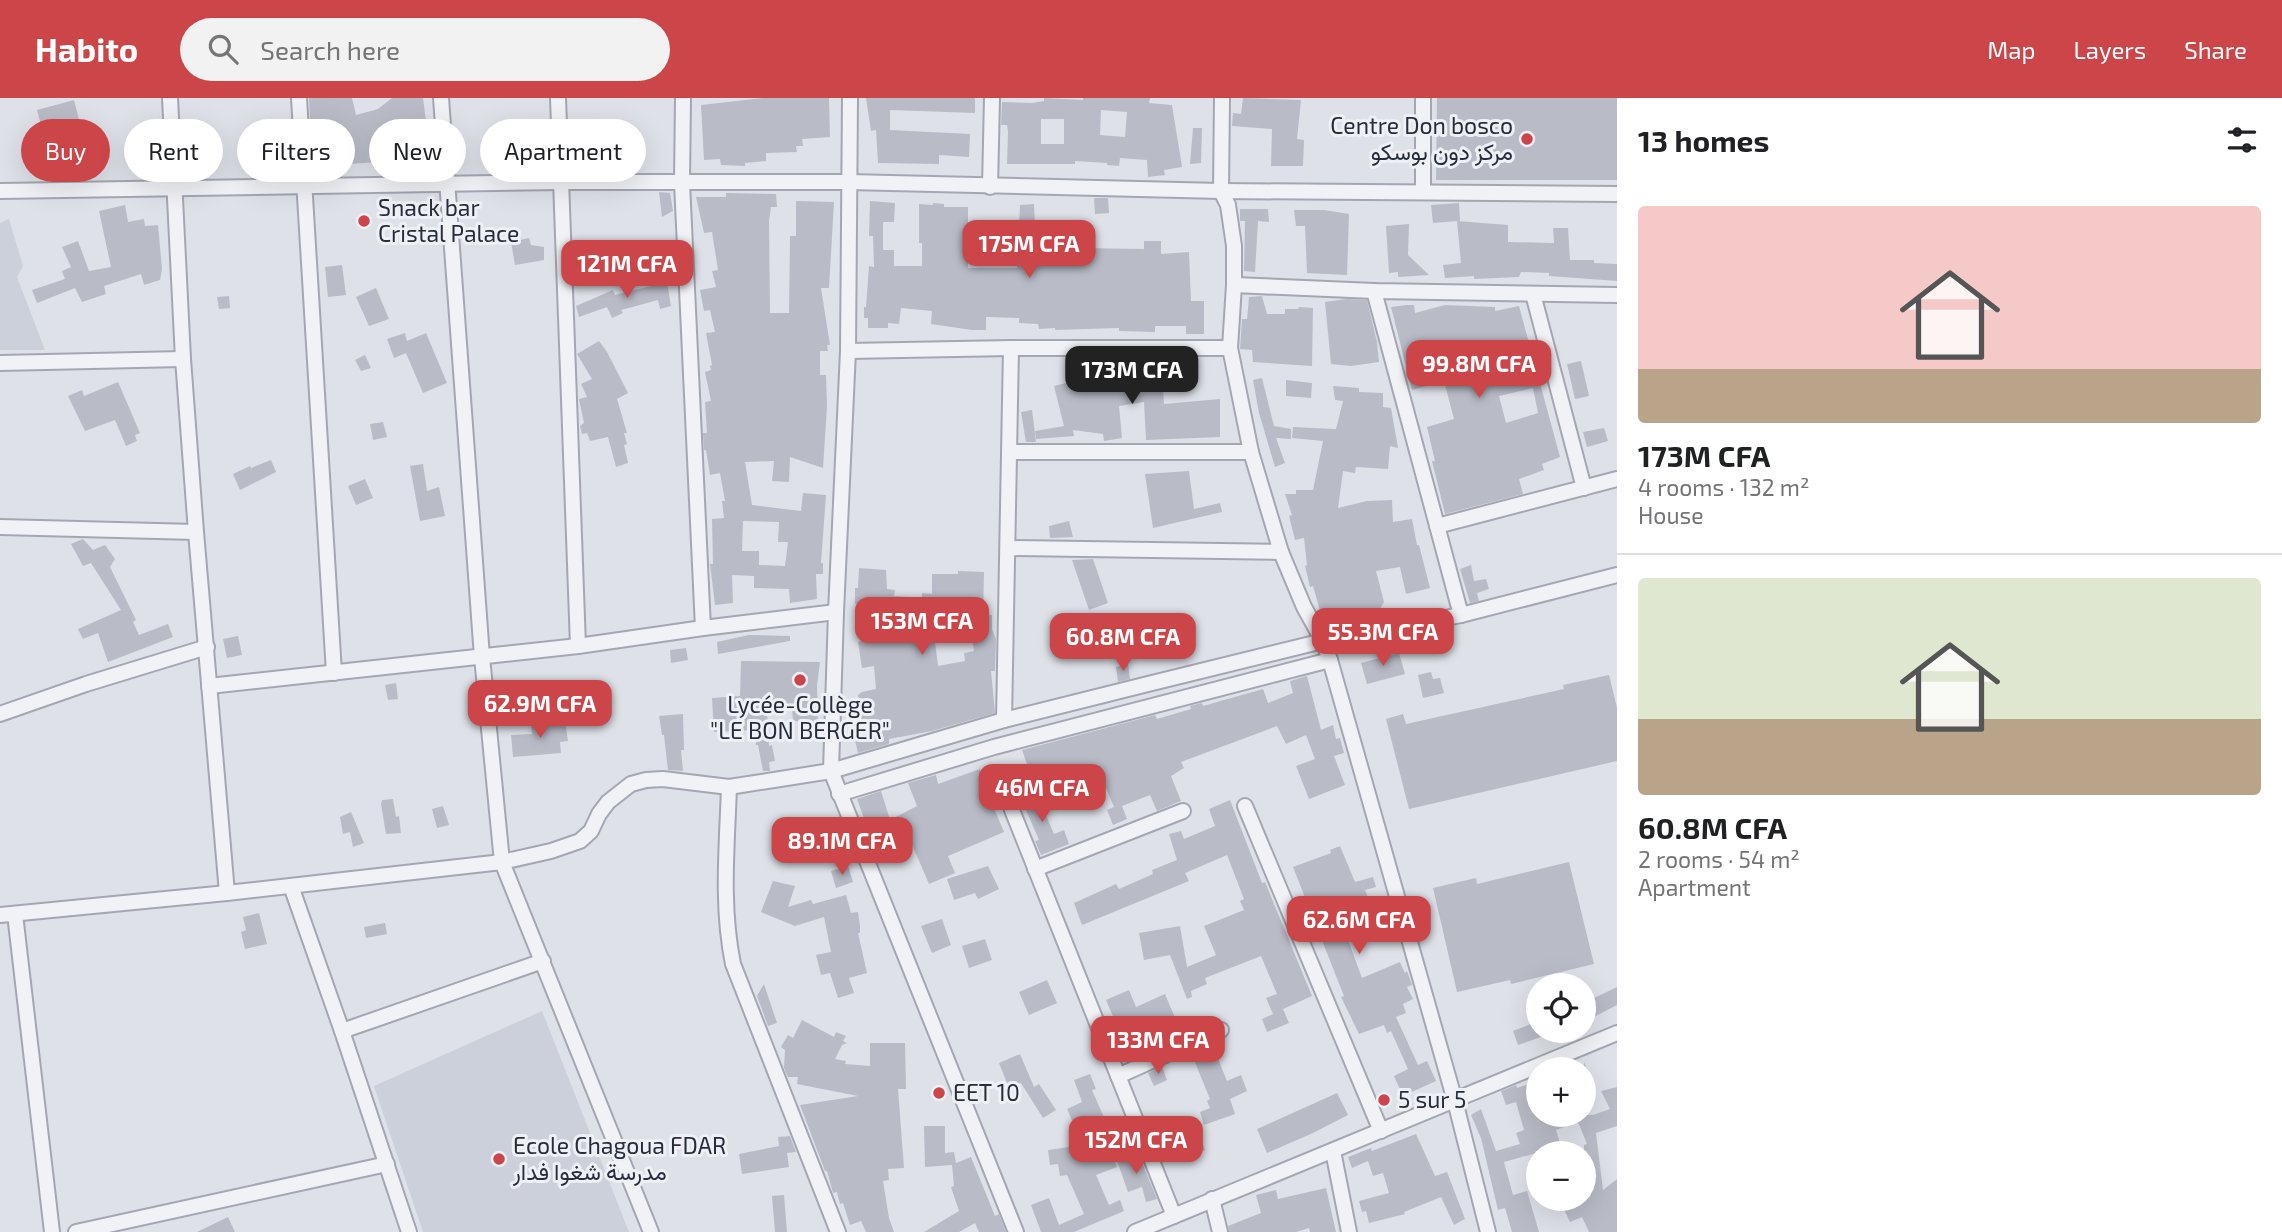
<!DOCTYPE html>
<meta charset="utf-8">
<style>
:root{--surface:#fff;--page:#f2f2f2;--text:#202124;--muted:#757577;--line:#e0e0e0;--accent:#cc4548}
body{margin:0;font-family:"Exo 2",Vazirmatn,sans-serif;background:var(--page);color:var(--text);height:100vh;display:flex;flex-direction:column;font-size:26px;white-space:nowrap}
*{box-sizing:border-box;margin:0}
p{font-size:23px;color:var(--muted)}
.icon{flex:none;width:38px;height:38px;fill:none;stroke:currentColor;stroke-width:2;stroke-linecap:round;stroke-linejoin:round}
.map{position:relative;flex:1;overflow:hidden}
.panel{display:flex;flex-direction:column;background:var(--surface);width:665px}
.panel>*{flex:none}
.guide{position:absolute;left:21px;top:21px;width:665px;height:63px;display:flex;gap:14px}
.buttons{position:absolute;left:1526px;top:875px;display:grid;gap:14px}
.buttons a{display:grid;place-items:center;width:70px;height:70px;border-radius:50%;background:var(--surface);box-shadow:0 7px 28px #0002;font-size:35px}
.price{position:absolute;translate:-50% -60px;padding:0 16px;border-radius:14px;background:var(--accent);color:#fff;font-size:23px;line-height:46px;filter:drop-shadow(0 2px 4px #0008)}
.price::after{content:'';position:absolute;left:50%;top:42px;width:21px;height:16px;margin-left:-10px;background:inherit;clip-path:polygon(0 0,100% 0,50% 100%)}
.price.selected{background:#222;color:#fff}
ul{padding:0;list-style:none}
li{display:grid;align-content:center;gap:14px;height:371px;padding:0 21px}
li+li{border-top:2px solid var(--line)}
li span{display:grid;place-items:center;height:217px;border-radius:7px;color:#555}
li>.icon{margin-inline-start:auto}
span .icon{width:126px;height:126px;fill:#fffc;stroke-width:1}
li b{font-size:30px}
h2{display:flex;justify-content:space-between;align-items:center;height:84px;padding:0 21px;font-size:30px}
.pill{padding:0 24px;border-radius:32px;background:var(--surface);box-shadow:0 7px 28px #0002;font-size:24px;line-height:63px}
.pill.selected{background:var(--accent);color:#fff}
header{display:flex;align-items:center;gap:42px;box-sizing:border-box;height:98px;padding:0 35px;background:var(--accent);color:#fff}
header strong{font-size:33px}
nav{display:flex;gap:38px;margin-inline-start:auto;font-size:24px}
.search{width:490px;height:63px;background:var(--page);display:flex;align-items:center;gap:18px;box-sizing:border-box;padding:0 24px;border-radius:38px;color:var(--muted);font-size:26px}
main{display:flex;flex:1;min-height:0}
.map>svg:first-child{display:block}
.built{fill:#ccd0da}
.building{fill:#b9bcc7;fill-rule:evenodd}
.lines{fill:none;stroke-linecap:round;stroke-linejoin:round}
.minor-casing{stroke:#a4a7b2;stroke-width:18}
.minor{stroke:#f1f2f6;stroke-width:14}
.poi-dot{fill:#cc4548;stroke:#eef0f5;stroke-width:2.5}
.labels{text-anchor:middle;stroke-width:6;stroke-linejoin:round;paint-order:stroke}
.poi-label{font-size:23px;fill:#282d3e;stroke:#eef0f5;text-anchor:start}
</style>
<header>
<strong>Habito</strong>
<div class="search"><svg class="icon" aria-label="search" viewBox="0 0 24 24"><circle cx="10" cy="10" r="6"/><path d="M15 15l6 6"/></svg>Search here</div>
<nav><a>Map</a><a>Layers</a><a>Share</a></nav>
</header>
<main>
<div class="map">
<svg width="1617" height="1134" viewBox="0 0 1617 1134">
<rect width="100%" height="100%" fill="#dee1e8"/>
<g class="built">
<path d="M9,121L23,168L17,179L45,252H0V125Z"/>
<path d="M542,913L629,1134H423L374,988Z"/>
</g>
<g class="building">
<path d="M309,0H352L356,17L378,11L392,0H423L431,62L403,65L378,50L380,64L315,68V62H312Z"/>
<path d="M763,0H829L830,39L802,41L803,48H796L797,54L766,55V63L745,65V68L721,67L720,61L704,62L701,7Z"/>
<path d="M866,0H975V15L890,12V32L970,36L969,59L939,57V66L878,65L876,32L871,33Z"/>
<path d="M1044,0L1083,2V0H1150L1149,5L1172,7L1182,69L1164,72L1165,77L1148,79L1147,62L1120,60L1119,68L1107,67V65L1075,63V66H1007L1008,34L1007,27H1001L1002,4L1032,5L1044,3ZM1101,12L1127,14L1125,39L1100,37ZM1041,21H1064V46H1041Z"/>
<path d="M1243,0L1301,2L1297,41L1304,42L1303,68H1271L1272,31L1232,28L1233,15L1241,16Z"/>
<path d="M1437,0H1617V82H1436Z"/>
<path d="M74,2L89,60L52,69L37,12Z"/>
<path d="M1193,30H1202L1201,65L1190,66Z"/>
<path d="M142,51H153L154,67L143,66Z"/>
<path d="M659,94L670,95L673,113L662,119Z"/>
<path d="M726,95L776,96L777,109H771L769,123L770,215H789L790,138H796V103L834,104L829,190H821L830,247H827L828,253H820V277H826L827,308L823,370L790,359L789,384L772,383L774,363L745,364L752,407L801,413L803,395L826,397L821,465H823V476H816L817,501L790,505L789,491L754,490V478L732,477L733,505L715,507L710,466H713L712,421L724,420L722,403H725L720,375L710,377L706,352H704L703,335H707L705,304L711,303L705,274L711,272L710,268L712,267L706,235L715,234L710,212L704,213L700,192L716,189L712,173L718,172L712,134L704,135L696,99H726ZM743,423L779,424L778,444H788L785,468L759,467V453H742Z"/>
<path d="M1094,100H1108L1109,115L1095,116Z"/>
<path d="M870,103L895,105L894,124H883V152H894V168H922V145H919V106L933,107V105L944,106V109H968V170H1017L1020,107L1034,106L1035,126H1076V150L1144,151V143H1161V156L1189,154L1191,203H1204V236H1186V228H1155V234L1119,233V230L1055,232V230L1039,231L1038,226L1019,225V220L986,219V232H972L931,226L932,213L901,210L899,226L888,225V230H868V220H864V209H866L869,168L874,169L873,138H869Z"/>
<path d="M1459,105L1460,123H1457L1508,127V144L1554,145L1553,130H1568L1570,162H1594V165L1617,166V183L1549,178V175L1521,174L1519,179L1474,181V178L1445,180L1443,167L1461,165L1457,123L1433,125L1431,107Z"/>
<path d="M125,107L128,124L144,121L145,128L158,127L162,171L160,182L144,187L141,176L104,188L106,196L82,204L75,190L37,205L32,192L65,181L62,173L71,169L62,149L78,143L89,173L111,169L99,113Z"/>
<path d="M1240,111H1268L1269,124L1258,123L1255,174L1244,173L1245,123H1240Z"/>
<path d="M1294,112H1324L1349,116L1347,177L1307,175L1305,128H1296Z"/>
<path d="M1409,126L1408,157L1429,177L1398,179V174L1389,175L1386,128Z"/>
<path d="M529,140L531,147L544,149V162L515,167L511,144Z"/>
<path d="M342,167L346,197L328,199L325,169Z"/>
<path d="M667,184L671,208L660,211L658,202L621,212L623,215L612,220L607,209L579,219L576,208L613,192L615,197Z"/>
<path d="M376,190L389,221L369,228L356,199Z"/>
<path d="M229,198L230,210L219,211L217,199Z"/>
<path d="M1262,198L1267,216H1285V211H1298L1299,209L1313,210L1312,268L1253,264L1252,252L1240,251L1242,221H1247L1249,199Z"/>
<path d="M1346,201L1367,202L1377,244L1379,264L1351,268L1331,266L1325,204Z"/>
<path d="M1407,207H1414L1415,215L1445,207L1495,209V213L1519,208L1560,359L1542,366L1544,372L1519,381L1523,396L1445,416L1432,363H1435L1427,329L1454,321L1444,283L1412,292L1391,209ZM1533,290L1538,315L1506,325L1499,298Z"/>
<path d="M405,235L407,243L426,235L447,285L423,295L406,255L394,260L387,241Z"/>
<path d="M599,243L607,254L628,295L617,301L627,335H624L627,346L624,347L628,365L616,369L608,339L590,343L587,335L582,336L580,328L584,325L579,301L587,299L581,286L592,281L577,256Z"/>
<path d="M365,257L371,270L361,273L355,262Z"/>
<path d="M1151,260V265L1161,264L1164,306L1220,301V339L1146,342L1144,304L1119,308L1122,340L1104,343L1103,336L1073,332L1074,338L1036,341L1035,333L1064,328L1054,288L1074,283L1076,290L1108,285L1106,264Z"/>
<path d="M1581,263L1589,298L1575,301L1567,266Z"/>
<path d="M1262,280L1274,328L1291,331V341L1276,340L1285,365L1275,369L1259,315L1253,282Z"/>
<path d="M1286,282L1312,285L1311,300L1286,298Z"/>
<path d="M118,284L140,335L135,337L137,343L126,348L115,322L85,333L68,298L82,292L84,298Z"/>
<path d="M1333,288L1359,290V294L1383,295V309L1391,310L1398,350L1390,348L1388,371L1356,369L1355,375L1343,373L1338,410L1367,403L1392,402L1393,424L1412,421L1417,447H1419L1430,490L1406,496L1400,469L1376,473L1384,504L1381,509L1383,516L1333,531L1332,528L1327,530L1323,523L1313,488L1310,489L1305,468L1307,467L1304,440L1295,442L1289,418L1292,417L1285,396H1296V392H1313L1323,343L1292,340L1293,329L1336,331L1343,303L1335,302Z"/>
<path d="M1032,312L1036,344H1026L1021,314Z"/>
<path d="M383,324L387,339L373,342L370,326Z"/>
<path d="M1604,330L1608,343L1587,349L1583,334Z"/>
<path d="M271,362L276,374L240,392L233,376L250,368L251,370Z"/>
<path d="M423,366L427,393L439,389L445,418L420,423L410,368Z"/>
<path d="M1189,373L1194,411L1220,405L1222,414L1153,430L1145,376Z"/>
<path d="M365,381L373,400L356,407L348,388Z"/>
<path d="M1069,423L1073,439L1050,440L1049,428Z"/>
<path d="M83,441L93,452L105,447L115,461L110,469L136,522L133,524L139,537L168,526L173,539L108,564L98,535L83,541L78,531L121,512L91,465L83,468L71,446Z"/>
<path d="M1093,461L1108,505L1089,512L1072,462Z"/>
<path d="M1471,467L1474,483L1486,481L1489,491L1477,495L1479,503L1470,505L1460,471Z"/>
<path d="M859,470L886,472L887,491L895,492L894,498L922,500V495L932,496V476H958V473L984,474L983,517H992V531L996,541L995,573H991L995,615L932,633L889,641V646L858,655L855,642H852L851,601H859L858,597L862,594L876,591L874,568L862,570L858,544L861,543L857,520L858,506H855V490H858ZM942,532H971L974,553L964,555L965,563L938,568L935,544L943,542Z"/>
<path d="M749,537L790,538V543L718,556L717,544Z"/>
<path d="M238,538L242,557L227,560L223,541Z"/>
<path d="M686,550L688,562L671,565L670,552Z"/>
<path d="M1399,555L1405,576L1367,586L1361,565Z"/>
<path d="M741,563L820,564L817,587L818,624L793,623L792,611L767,613L769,648L772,647L775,663L769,664L770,673H763L758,647H756L755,632L714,634L712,600L740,598Z"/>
<path d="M1128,566L1130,581L1118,584L1116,569Z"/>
<path d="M1431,574L1433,581L1440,580L1444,595L1423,600L1418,577Z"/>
<path d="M1609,577L1617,610V663L1409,711L1386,621L1403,616L1406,626L1564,591L1563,587Z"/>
<path d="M1307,578L1321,632L1333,627L1336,641L1340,640L1344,655L1334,658L1345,687L1309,701L1296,668L1315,661L1306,637L1286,646L1277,628L1181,664L1184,670L1171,678L1181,703L1157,713L1150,697L1122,708L1127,721L1113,727L1107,712L1114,709L1106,690L1085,696L1078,672L1035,689L1022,652L1155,617L1157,621L1191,611L1190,608L1202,605L1203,608L1263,591L1268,605L1293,595L1290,583Z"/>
<path d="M396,585L398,601L388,602L385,587Z"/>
<path d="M683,616L684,652H681L683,673L668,672L664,637H662L659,618Z"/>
<path d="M565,623L568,643L560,644L561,655L513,659L511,637L532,636L531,626Z"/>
<path d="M980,671L987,693L1000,688L1006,703L993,708L1004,734L948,758L955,775L929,786L910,742L883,755L866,719L864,720L857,701L881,693L890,722L917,708L908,685L936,677L938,686Z"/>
<path d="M1034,689L1054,736L1064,732L1069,746L1041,757L1035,743L1039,742L1019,696Z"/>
<path d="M393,701L396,719L399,718L401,735L386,736L381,706L382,702Z"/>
<path d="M1230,702L1262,785L1265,784L1312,898L1283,911L1289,925L1267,934L1262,921L1273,916L1266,900L1277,896L1261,858L1205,880L1207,886L1191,893L1192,899L1187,901L1170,857L1144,862L1139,835L1180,828L1187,869L1216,857L1204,828L1244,812L1240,803L1244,801L1227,757L1185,775L1189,783L1082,827L1074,805L1116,786L1119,791L1153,776L1152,772L1177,762L1169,736L1181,733L1184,741L1215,728L1209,711Z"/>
<path d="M443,708L449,727L437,730L432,711Z"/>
<path d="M351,714L364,745L353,749L350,734L343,736L340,719Z"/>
<path d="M1340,748L1355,784L1373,779L1376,789L1365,792L1380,828L1348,842L1362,880L1400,864L1405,875L1407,873L1412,887L1407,889L1413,901L1403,906L1406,915L1396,919L1418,967L1427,963L1436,983L1403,998L1394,978L1408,971L1391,933L1387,935L1384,927L1359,936L1341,899L1344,898L1293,769L1331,755L1330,752Z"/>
<path d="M1569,764L1594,866L1511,886L1510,882L1457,894L1433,790L1476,780L1477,786Z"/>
<path d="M848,768L853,784L836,790L831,773Z"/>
<path d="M988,768L999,791L978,801L975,795L954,802L947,781Z"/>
<path d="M773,783L795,788L788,809L811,802L813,806L846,797L851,815L858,814L860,828V835H858L867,875L849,880L854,895L838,900L830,875L821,877L816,857L831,854L824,819L795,828L761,814Z"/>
<path d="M259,815L267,846L245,851L241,834L246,832L243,819Z"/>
<path d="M942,821L951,847L932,855L921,828Z"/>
<path d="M385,825L387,836L366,840L364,829Z"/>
<path d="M985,841L992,862L969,870L962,848Z"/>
<path d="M1047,882L1057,905L1029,917L1019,894Z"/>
<path d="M764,886L777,925L768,928L757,898Z"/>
<path d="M1617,889V907L1588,922L1584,914V905Z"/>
<path d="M1129,892L1136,909L1165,896L1178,927L1165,933L1164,929L1159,931L1155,923L1121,937L1106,902Z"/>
<path d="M802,922L834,939L836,934L846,938L843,943L847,945L842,947L835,961L846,963L845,966L870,968V945H905L906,991H898L904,1070L888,1071L889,1082L883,1083L889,1120L894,1134H866L861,1123L850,1127L843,1105L840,1106L837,1094L833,1095L827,1073H825L800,1007L858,998L797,986L798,979H788L784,970L785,952L781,949L788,937L793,940Z"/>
<path d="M1536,924L1541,939L1518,947L1513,933Z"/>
<path d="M1215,953L1227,983L1241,977L1247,993L1230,1001L1235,1016L1204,1027L1200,1014L1210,1010L1207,1003L1210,1001L1194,962Z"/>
<path d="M1020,956L1034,989L1039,986L1056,1012L1043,1020L1021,985L1009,990L999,965Z"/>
<path d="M1584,964L1596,993L1584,998Z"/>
<path d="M1162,969L1167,982L1154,988L1148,975Z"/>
<path d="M1090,976L1096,991L1092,992L1110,1033L1104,1036L1117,1069L1096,1077L1109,1107L1120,1102L1124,1113L1074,1134H1041L1031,1107L1049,1100L1059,1127L1084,1116L1067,1077L1060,1078L1058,1066L1050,1067L1048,1052L1083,1047L1067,1011L1082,1004L1074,982Z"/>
<path d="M1538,983V1017H1593L1610,1011L1601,993L1617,989V1028L1596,1035L1603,1092L1617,1081V1134H1589L1582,1119L1570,1124L1560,1103L1584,1101V1047L1587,1046L1578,1024L1556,1032L1561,1048L1504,1064L1513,1097L1527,1093L1539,1134H1512L1505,1110L1498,1112L1481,1040L1471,1017L1481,1011L1496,1053L1520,1046L1516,1035L1524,1032L1516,1004L1506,1007L1501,993L1516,987L1517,990Z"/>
<path d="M1337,995L1348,1017L1313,1035L1267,1055L1257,1031Z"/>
<path d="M1195,1027L1205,1052L1179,1062L1176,1055L1168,1058L1161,1040Z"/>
<path d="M924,1028H945V1055L954,1054L956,1065L971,1059L995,1118L999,1116L1006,1134H979L975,1125L959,1134H924L959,1113L951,1089L954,1088L952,1067L925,1069Z"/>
<path d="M1416,1036L1435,1078L1447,1074L1465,1121L1454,1127L1441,1099L1404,1114L1405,1116L1369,1125L1366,1113L1362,1114L1359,1103L1389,1095L1383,1075L1373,1078L1368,1063L1352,1070L1348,1059L1371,1050L1372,1053Z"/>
<path d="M790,1038L796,1054L787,1055L789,1069L742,1076L739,1056L779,1048L778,1039Z"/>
<path d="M1132,1054L1135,1064L1141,1062L1157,1101L1146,1104L1142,1089L1128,1094L1116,1060Z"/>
<path d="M1326,1090L1336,1134H1310L1309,1130L1296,1134H1229L1228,1128L1261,1115L1256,1097L1276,1092L1278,1101Z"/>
<path d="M784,1097L787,1134H775L772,1098Z"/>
<path d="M228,1119L235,1134H197Z"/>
</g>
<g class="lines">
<g class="minor-casing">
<g id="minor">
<path d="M170,0L183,261L196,434L227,795"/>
<path d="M299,0L334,575"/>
<path d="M441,0L482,559L502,764L651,1134"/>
<path d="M558,0L578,548"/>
<path d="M683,0L682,85L703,530"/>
<path d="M850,0L848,253L836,514L831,673L1016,1134"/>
<path d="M1222,0L1221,93L1228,107L1234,148V187L1230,250L1251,354L1281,454L1304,509L1323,543L1330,562L1455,1003L1488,1134"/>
<path d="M1423,0V94"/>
<path d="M990,89L992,0"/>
<path d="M0,93L560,84H848L1221,93L1617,96"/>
<path d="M1234,187L1374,193L1617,197"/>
<path d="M1374,193L1461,517"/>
<path d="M1533,196L1584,390"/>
<path d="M848,253L1011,250H1230"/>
<path d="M0,265L183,261"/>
<path d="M1009,354H1251"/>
<path d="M1437,428L1617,381"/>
<path d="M0,429L196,434"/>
<path d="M1008,450L1281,454"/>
<path d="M209,588L578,548L703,530L836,514"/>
<path d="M0,616L86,586L207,549"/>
<path d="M1004,622L1011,250"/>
<path d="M729,689C727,749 721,807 733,866L838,1134"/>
<path d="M839,696L994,649L1330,562"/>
<path d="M1245,708L1381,1033"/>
<path d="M1012,712L1174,1118"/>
<path d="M1035,771L1183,713"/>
<path d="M291,788L342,933L409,1134"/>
<path d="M15,816L52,1134"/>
<path d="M0,817L227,795L502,764L551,753L580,743L591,733L599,716L608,704L631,686L646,682L663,681L729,689L831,673L1004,622L1148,586L1323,543L1461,517L1617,477"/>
<path d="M342,933L543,863"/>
<path d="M1118,978L1221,932"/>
<path d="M1333,1053L1349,1134"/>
<path d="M1212,1101L1220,1134"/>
<path d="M76,1134L387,1066"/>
<path d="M1135,1134L1617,935"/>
</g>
</g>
<use href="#minor" class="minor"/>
</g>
<g class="poi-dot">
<circle cx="1527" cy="41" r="7"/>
<circle cx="364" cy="123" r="7"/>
<circle cx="800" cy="582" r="7"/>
<circle cx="939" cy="995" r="7"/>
<circle cx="1384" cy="1002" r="7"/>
<circle cx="499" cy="1061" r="7"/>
</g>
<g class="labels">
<g class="poi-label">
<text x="1513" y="36" text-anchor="end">Centre Don bosco<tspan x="1513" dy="26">مركز دون بوسكو</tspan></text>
<text x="378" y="118">Snack bar<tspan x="378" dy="26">Cristal Palace</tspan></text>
<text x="800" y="615" text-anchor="middle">Lycée-Collège<tspan x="800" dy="26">"LE BON BERGER"</tspan></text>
<text x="953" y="1003">EET 10</text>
<text x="1398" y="1010">5 sur 5</text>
<text x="513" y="1056">Ecole Chagoua FDAR<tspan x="513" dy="26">مدرسة شغوا فدار</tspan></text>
</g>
</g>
</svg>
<div class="buttons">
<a><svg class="icon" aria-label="locate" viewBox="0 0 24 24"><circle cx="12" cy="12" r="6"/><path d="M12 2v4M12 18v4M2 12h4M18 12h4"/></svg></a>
<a>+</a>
<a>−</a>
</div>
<b class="price" style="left:1029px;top:182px">175M CFA</b>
<b class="price" style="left:627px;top:202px">121M CFA</b>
<b class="price" style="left:1479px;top:302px">99.8M CFA</b>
<b class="price selected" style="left:1132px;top:308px">173M CFA</b>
<b class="price" style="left:922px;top:559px">153M CFA</b>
<b class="price" style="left:1383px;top:570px">55.3M CFA</b>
<b class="price" style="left:1123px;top:575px">60.8M CFA</b>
<b class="price" style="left:540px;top:642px">62.9M CFA</b>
<b class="price" style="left:1042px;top:726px">46M CFA</b>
<b class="price" style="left:842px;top:779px">89.1M CFA</b>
<b class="price" style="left:1359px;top:858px">62.6M CFA</b>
<b class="price" style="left:1158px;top:978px">133M CFA</b>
<b class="price" style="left:1136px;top:1078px">152M CFA</b>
<div class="guide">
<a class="pill selected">Buy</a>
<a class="pill">Rent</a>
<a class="pill">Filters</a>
<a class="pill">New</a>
<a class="pill">Apartment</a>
</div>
</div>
<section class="panel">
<h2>13 homes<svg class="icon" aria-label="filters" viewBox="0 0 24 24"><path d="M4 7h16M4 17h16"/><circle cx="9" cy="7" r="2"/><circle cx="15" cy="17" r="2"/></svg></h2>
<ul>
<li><span style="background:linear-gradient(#f6c9c9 75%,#b9a48a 0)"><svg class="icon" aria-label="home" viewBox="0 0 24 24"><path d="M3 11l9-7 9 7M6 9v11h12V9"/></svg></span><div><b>173M CFA</b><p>4 rooms · 132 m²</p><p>House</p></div></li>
<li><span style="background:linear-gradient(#dfe7d0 65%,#b9a48a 0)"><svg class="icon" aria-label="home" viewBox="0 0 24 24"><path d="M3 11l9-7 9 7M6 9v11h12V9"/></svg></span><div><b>60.8M CFA</b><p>2 rooms · 54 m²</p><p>Apartment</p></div></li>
</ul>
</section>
</main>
